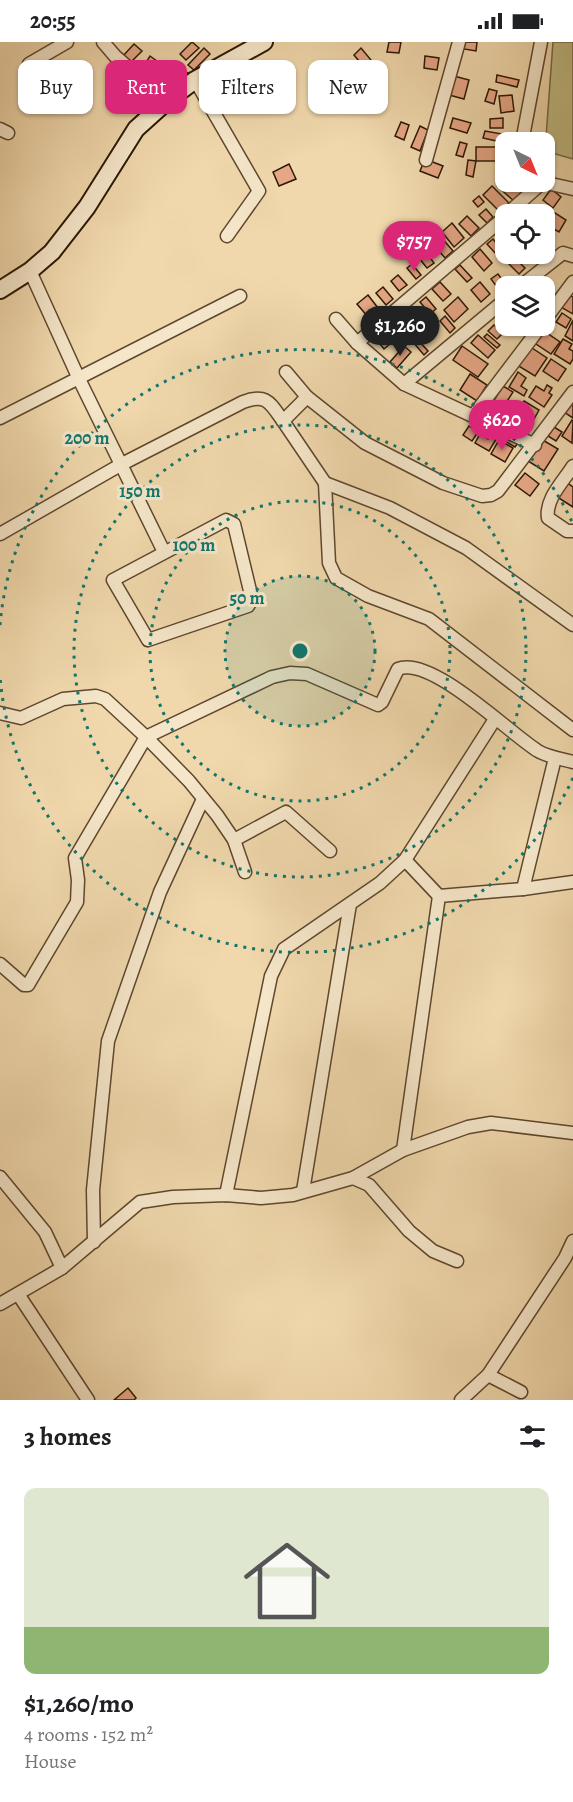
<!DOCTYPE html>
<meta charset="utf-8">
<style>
:root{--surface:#fff;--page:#f2f2f2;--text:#202124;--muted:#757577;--line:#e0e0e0;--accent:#db2777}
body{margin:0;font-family:Alegreya,serif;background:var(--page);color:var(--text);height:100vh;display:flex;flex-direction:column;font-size:22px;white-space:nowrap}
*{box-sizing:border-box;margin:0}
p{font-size:20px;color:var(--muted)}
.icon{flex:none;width:33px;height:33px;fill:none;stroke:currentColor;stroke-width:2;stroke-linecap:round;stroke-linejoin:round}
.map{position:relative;height:1358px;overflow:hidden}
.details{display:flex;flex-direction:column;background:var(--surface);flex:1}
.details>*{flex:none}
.banner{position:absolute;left:18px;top:18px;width:537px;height:54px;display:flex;gap:12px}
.needle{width:39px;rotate:137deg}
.fabs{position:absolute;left:495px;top:90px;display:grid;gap:12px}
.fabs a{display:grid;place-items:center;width:60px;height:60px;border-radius:12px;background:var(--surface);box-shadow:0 2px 4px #0004;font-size:30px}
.price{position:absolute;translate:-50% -51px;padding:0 14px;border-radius:21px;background:var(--accent);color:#fff;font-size:20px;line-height:39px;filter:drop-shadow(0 2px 3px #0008)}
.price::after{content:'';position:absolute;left:50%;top:36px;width:18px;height:14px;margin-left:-9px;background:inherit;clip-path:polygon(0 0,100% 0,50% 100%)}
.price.active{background:#222;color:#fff}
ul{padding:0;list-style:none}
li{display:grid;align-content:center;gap:12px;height:318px;padding:0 24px}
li+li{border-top:2px solid var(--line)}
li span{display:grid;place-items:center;height:186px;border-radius:12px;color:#555}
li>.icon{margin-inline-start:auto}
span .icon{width:108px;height:108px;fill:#fffc;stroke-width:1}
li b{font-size:26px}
h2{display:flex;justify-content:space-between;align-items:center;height:72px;padding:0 24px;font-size:26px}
.pill{padding:0 21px;border-radius:12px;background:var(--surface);box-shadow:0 2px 4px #0004;font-size:21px;line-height:54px}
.pill.active{background:var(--accent);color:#fff}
.status{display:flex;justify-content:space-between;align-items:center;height:42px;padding:0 30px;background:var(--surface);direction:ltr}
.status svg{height:16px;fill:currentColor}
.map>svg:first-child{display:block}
.green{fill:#c1bc84;stroke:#766a44;stroke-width:1.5}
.building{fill:#e7a786;stroke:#2c1704;stroke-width:1.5}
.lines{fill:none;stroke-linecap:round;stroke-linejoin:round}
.street-casing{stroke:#5d472e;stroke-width:15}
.secondary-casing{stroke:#2c1704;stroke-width:20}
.street{stroke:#f5e6c9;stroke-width:12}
.secondary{stroke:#f5e6c9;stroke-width:16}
.ring{fill:none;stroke:#0f766e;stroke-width:3;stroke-dasharray:3 6}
.centre{fill:#0f766e;stroke:#f5e6c9;stroke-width:3}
.ring-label{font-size:18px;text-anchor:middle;font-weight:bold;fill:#0f766e;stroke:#f5e6c9;stroke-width:6;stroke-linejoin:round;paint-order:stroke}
</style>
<div class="status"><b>20:55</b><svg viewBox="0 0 49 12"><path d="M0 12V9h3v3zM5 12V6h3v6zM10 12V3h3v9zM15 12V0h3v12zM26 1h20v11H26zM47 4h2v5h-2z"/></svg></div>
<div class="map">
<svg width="573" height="1358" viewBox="0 0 573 1358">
<rect width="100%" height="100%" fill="#f0d8ac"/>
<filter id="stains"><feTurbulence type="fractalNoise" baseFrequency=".00333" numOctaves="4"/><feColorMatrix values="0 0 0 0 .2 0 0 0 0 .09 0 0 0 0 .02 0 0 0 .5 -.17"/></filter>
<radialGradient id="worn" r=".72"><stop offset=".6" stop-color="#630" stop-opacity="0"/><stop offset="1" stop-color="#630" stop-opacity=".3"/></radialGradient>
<path class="green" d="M553,0H573V117L545,109Z"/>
<g class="building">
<path d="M192,0L199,6L186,18L180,12Z"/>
<path d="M389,0H401L399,11L387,10Z"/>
<path d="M465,0H477L476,9L464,7Z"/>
<path d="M134,2L142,9L130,21L123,14Z"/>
<path d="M204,6L210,12L194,28L188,23Z"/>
<path d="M361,6L371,18L363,24L354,13Z"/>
<path d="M150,14L161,22L151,37L140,30Z"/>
<path d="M425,14L439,16L437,28L424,26Z"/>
<path d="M177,26L190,32L187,39L174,33Z"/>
<path d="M271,29L278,41L265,48L259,36Z"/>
<path d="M163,32L173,40L165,49L155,41Z"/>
<path d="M497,33L519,38L517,45L496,40Z"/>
<path d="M454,34L469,38L464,57L449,53Z"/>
<path d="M489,47L497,49L494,62L485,59Z"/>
<path d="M512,53L514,69L501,71L499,54Z"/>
<path d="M453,76L471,81L467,91L450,86Z"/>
<path d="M503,76V86H490V77Z"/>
<path d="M401,80L409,83L404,98L395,94Z"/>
<path d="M420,84L428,88L420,109L411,105Z"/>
<path d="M485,89L502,92L501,100L483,96Z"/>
<path d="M460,100L467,102L463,115L456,113Z"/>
<rect x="476" y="105" width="25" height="14"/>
<path d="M425,117L443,124L438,136L420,129Z"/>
<path d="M468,118L476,119L473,135L466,133Z"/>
<path d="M289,122L296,137L279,144L273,130Z"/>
<path d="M506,134V140H515L524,147L514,159L497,144Z"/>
<path d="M492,144L509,161L500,170L483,153Z"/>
<path d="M551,147L561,155L553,166L543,158Z"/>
<path d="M479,154L484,160L478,165L473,159Z"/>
<path d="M533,163L542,172H529L526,169Z"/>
<path d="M486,167L493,175L487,181L479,173Z"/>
<path d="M555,171L566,178L559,190L547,183Z"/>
<path d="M467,174L479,186L471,194L459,182Z"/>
<path d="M452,181L464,196L454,205L442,190Z"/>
<rect x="500" y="184" width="6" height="19"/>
<path d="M441,195L453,209L445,216L433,202Z"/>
<path d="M493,197L501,207L496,212L487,202Z"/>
<path d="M480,207L492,221L484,229L472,215Z"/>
<path d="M426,210L434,221L427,226L419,216Z"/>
<path d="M511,212L525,226L519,232L505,218Z"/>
<path d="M412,222L421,233L416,237L407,226Z"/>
<path d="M460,223L472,236L467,240L455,227Z"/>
<path d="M498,232L506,243L499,248L491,237Z"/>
<path d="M398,233L407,243L399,249L391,239Z"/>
<path d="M440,240L451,252L443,259L432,247Z"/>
<path d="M480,240L490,252L481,260L471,248Z"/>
<path d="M383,245L393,257L386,263L376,251Z"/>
<path d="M566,252L573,255V272L559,264Z"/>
<path d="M368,253L378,266L368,275L357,262Z"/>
<path d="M426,255L436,267L430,272L420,260Z"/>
<path d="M458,255L468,267L454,280L444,268Z"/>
<path d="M408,269L414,276L410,280L404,273Z"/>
<path d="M562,271L571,277L566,286L556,280Z"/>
<path d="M445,274L455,286L450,291L440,279Z"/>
<path d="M573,278V299L565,294Z"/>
<path d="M419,280L426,289L420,294L413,285Z"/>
<path d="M494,283L503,291L497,297L488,289Z"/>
<path d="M389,287L397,296L384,307L376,297Z"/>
<path d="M541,287L560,300L551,312L533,300Z"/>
<path d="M487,292L500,303L497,306L484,295Z"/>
<path d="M478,293L495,308L488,316L471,301Z"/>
<path d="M417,297L428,309L424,313L413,300Z"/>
<path d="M563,297L572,302L569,307L573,309V317L570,322L554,312Z"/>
<path d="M404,304L411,310L397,326L390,320Z"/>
<path d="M462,304L488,322L478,335L453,318Z"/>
<path d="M529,304L547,316L535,334L517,323Z"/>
<path d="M551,317L566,327L558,339L543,329Z"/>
<path d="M518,330L526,336L521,344L527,348L524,354L509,345Z"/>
<path d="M470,332L487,343L477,359L460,348Z"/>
<path d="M547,343L552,346L549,351L552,353L544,365L529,355L536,344L544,349Z"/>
<path d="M503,344L513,350L499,372L489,366Z"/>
<path d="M524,359L539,368L534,377L519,368Z"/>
<path d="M569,361L573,363V376L564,370Z"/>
<path d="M511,364L523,372L517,381L505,373Z"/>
<path d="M475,377L488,384L485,391L471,384Z"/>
<path d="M572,378L573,379L572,401L562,394Z"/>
<path d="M469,384L478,390L472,399L463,393Z"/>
<path d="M554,385L562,390L556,399L548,394Z"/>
<path d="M492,391L498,394L489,409L475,401L480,392L488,397Z"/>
<path d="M504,391L520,398L515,405L500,396Z"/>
<path d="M541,397L558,407L544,429L528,419Z"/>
<path d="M499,398L513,406L505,420L491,412Z"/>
<path d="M525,431L539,442L530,454L515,443Z"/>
<path d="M563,438L573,445V465L554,453Z"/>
<path d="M128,1346L136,1356L134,1358H114Z"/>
</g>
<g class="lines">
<g class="street-casing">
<g id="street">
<path d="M103,0L115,14L167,59"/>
<path d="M29,22L67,0"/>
<path d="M195,38L259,149L227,194"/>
<path d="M0,87L8,91"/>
<path d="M522,100L541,0"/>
<path d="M426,118L459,0"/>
<path d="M542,140L573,147"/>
<path d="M507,172L543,140"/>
<path d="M506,174L357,301L404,342L535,403"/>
<path d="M30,229L79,337L164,510"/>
<path d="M521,244L563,211L573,214"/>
<path d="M336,277L357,301"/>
<path d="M544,279L573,240"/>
<path d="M286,330L307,355"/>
<path d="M404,342L506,257"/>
<path d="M573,350L498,449L491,453L482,454L443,441L365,401L307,355L283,379L325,441L390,466L466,506L573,583"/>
<path d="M473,374L541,284"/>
<path d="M0,376L240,254"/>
<path d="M573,424C563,440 545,457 548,476L567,489H573"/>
<path d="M325,441L329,521L336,536L368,554L429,577L573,688"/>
<path d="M226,478L234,482L252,557L248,564L148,598L113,538Z"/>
<path d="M0,492L122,422L243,360C267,351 270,361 283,379"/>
<path d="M0,671L21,676L63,657L96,654L105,657L146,695L272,635L290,631L307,632L378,663L382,660L398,627C431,613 509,691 538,709C548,715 562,717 573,720"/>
<path d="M234,798L286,770L330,809"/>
<path d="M405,818L439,854"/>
<path d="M523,847L573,840"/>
<path d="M0,922L24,943H28L77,860L78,838L75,816L146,695L189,739L217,773L234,798L245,830"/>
<path d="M403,1108L439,854L523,847L555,716"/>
<path d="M0,1135L45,1190L62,1226"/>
<path d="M353,1136L369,1143L409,1189L433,1209L457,1219"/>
<path d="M303,1149L350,862"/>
<path d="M226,1153L271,934L284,907L380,841L405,818L495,677"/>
<path d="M94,1200L93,1148L108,999L160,850L203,757"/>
<path d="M18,1252L88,1358"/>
<path d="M0,1262L62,1226L140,1160L173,1155L226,1153L261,1156L293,1153L353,1136L403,1108L468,1085L491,1081L573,1091"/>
<path d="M488,1333L521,1350"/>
<path d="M461,1358L488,1333L565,1216L573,1199"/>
</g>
</g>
<g class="secondary-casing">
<path id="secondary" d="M0,248L30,229L52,210L87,165L136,87L167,59L195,38L264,0"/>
</g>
<use href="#street" class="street"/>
<use href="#secondary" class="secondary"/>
</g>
<circle cx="300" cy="609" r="75" fill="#0f766e" fill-opacity=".12"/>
<g class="ring">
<circle cx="300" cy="609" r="75"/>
<circle cx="300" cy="609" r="150"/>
<circle cx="300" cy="609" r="226"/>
<path d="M573 736A301 301 0 0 1 0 635M0 583A301 301 0 0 1 573 482"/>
</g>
<circle cx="300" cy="609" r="9" class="centre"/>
<g class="ring-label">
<text x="87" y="402">200 m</text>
<text x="140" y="455">150 m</text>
<text x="194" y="509">100 m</text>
<text x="247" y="562">50 m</text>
</g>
<rect width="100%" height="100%" filter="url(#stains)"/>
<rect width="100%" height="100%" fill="url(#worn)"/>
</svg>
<div class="fabs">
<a><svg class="needle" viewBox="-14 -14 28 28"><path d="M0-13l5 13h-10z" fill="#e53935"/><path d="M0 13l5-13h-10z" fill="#757577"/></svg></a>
<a><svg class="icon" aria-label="locate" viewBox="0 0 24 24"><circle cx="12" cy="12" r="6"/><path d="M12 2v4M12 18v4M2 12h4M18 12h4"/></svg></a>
<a><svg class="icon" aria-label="layers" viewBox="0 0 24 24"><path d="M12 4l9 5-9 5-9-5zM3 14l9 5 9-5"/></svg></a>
</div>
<b class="price" style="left:414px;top:230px">$757</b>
<b class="price active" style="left:400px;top:315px">$1,260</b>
<b class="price" style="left:502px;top:409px">$620</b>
<div class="banner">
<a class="pill">Buy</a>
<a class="pill active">Rent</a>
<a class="pill">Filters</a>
<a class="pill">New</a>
</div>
</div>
<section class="details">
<h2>3 homes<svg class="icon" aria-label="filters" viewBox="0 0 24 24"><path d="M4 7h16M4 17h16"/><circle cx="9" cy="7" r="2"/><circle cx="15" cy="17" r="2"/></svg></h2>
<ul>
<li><span style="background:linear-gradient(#dfe7d0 75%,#8fb573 0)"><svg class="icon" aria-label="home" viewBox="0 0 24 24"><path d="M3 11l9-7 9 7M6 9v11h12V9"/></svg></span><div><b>$1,260/mo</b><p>4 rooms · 152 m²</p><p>House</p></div></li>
</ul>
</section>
